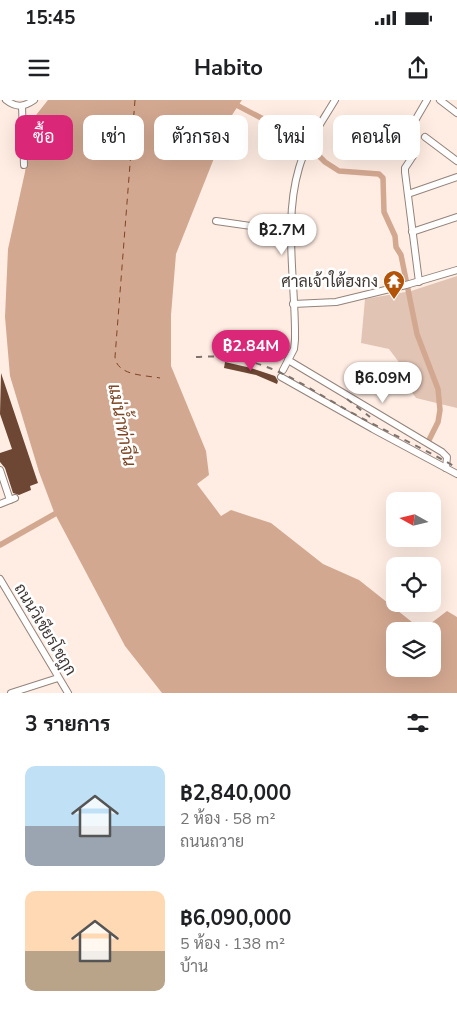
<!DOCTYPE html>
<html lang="th">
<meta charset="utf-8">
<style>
:root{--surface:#fff;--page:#f2f2f2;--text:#202124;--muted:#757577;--accent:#db2777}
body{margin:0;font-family:"Nunito Sans",Sarabun,sans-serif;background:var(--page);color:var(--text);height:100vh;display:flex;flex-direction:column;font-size:19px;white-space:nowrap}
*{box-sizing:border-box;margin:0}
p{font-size:16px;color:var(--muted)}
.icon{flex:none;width:28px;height:28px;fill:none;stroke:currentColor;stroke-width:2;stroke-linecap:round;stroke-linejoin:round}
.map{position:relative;height:593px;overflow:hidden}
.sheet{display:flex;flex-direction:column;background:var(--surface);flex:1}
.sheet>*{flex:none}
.guide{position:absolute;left:15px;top:15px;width:428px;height:45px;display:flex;gap:10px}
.needle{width:32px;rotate:278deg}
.controls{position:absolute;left:386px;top:392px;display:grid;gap:10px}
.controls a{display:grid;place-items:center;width:55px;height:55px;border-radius:10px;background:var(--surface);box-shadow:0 5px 20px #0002;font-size:25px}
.price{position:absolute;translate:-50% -42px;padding:0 11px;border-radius:18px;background:#fff;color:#222;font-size:16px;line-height:32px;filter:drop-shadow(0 1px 2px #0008)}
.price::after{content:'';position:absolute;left:50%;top:30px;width:15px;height:11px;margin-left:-8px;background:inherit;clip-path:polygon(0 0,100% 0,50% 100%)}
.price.on{background:var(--accent);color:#fff}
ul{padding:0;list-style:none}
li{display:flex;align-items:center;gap:15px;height:125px;padding:0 25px}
li span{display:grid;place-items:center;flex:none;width:140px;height:100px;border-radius:10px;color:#555}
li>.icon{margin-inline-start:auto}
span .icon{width:60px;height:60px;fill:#fffc;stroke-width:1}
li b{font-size:21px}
h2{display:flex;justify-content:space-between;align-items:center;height:60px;padding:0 25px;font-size:21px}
.tag{padding:0 18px;border-radius:10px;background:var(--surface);box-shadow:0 5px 20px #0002;font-size:18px;line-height:45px}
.tag.on{background:var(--accent);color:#fff}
.status{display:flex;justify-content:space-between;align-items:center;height:35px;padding:0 25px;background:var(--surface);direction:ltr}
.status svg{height:14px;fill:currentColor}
header{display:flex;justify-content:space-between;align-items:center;height:65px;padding:0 25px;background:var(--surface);font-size:22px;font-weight:700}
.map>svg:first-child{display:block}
.green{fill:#e2c4b4}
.water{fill:#d3a891;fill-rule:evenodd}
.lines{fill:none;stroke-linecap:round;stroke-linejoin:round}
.canal{stroke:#d3a891;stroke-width:5.5}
.ferry{stroke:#7d4523;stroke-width:1;stroke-dasharray:6 5;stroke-linecap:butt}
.building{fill:#6d4733}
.street-casing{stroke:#93837b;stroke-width:8}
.street{stroke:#fff;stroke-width:6}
.rail{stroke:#7e736d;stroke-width:2;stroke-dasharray:6 6;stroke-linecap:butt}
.labels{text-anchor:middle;stroke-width:5;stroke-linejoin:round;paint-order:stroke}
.poi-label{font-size:16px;fill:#3f3834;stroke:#fff;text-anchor:end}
.street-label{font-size:16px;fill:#3f3834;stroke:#fff}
.water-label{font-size:18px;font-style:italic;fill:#7d4523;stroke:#fff}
</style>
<div class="status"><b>15:45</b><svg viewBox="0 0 49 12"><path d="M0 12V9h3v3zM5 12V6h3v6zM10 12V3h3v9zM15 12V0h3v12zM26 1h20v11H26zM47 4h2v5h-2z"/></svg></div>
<header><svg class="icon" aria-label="menu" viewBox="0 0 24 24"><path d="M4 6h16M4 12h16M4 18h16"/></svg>Habito<svg class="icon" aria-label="share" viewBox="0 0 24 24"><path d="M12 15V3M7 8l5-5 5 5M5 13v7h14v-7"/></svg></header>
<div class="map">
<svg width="457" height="593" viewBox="0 0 457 593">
<rect width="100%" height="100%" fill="#ffede3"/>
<path class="green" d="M457,176V308L416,298L411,291L401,265L389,249L361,243L365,199L411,191Z"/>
<path class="water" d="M48,0H242L230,18L176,154L171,215V266L206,351L209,375L197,384L221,416L231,410L271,423L323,464L359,480L422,530L447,511L457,517V593H162L125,546L54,412L39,372L10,276L5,217L8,149L25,72L32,20ZM395,531H432V569H395Z"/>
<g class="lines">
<g class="canal">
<path d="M227,0L303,40L325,62L339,71L379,74L383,78L384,112L395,136L396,147L401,155L417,234L438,289L440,310L438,322L429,340"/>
<path d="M0,445L60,411"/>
</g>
<path class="ferry" d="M135,0L115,257C117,276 145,275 160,278"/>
</g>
<g class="building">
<path d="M225,262L251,268L275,276L278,281L277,284L256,275L224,268Z"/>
<path d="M1,273L38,383L30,386L31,390L19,395L13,393L5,368L0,362V353L12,349L0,314Z"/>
</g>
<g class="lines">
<g class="street-casing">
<g id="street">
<path d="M6,0C16,8 24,7 34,0"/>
<path d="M440,0L457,13"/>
<path d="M22,6L24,65"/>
<path d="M413,24L427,0"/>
<path d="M425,37L457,61"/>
<path d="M413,56L405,68V72L419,182"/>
<path d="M408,94L457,77"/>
<path d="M216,121L292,132"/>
<path d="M412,132L457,117"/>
<path d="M293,204L336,202L406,185L457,170"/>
<path d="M288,260L442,352L447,357L446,368"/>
<path d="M283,270L294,249L295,240C296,185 283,122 299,68C306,44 322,22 335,0"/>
<path d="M281,277L373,329L457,374"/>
<path d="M0,370L10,400"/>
<path d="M0,404L15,398"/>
<path d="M0,479L68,593"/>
<path d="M11,593L58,578"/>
</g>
</g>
<use href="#street" class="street"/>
<g class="rail">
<path d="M196,257C266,252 301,286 358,316C391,334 425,349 457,368"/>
<path d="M347,299L370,317"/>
</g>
</g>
<defs>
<g id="temple-pin" transform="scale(1.125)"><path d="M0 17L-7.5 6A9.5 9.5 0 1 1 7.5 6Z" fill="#b35308" stroke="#fff"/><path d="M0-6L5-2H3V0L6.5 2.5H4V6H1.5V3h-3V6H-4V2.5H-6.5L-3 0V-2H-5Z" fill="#fff"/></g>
</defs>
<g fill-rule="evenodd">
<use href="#temple-pin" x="394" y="181"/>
</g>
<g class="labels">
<g class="poi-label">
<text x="378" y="187">ศาลเจ้าใต้ฮงกง</text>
</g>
<g class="street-label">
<text transform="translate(46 529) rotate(59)" y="6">ถนนวิเชียรโชฎก</text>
</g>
<g class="water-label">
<text transform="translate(122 325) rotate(79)" y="6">แม่น้ำท่าจีน</text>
</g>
</g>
</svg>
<div class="controls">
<a><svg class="needle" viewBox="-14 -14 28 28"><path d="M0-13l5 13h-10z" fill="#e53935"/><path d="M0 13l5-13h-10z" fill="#757577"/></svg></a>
<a><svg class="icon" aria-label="locate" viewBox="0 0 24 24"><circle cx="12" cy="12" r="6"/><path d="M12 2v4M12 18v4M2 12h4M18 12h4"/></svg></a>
<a><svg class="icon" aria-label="layers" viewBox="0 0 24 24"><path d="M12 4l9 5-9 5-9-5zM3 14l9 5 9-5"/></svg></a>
</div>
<b class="price" style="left:282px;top:156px">฿2.7M</b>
<b class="price on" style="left:251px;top:272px">฿2.84M</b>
<b class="price" style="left:383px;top:304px">฿6.09M</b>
<div class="guide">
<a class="tag on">ซื้อ</a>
<a class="tag">เช่า</a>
<a class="tag">ตัวกรอง</a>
<a class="tag">ใหม่</a>
<a class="tag">คอนโด</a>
</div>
</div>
<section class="sheet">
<h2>3 รายการ<svg class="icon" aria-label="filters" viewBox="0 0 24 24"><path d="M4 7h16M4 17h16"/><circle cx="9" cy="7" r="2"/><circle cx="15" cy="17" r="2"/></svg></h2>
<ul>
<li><span style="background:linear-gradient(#bfe0f5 60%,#9aa5b1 0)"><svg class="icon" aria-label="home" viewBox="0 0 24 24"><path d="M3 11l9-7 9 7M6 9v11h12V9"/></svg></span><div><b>฿2,840,000</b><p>2 ห้อง · 58 m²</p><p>ถนนถวาย</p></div></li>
<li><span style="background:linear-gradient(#ffd9b3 60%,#b9a48a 0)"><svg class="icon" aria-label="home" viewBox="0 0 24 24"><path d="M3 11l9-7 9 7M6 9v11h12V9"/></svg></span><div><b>฿6,090,000</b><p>5 ห้อง · 138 m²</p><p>บ้าน</p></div></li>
</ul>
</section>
